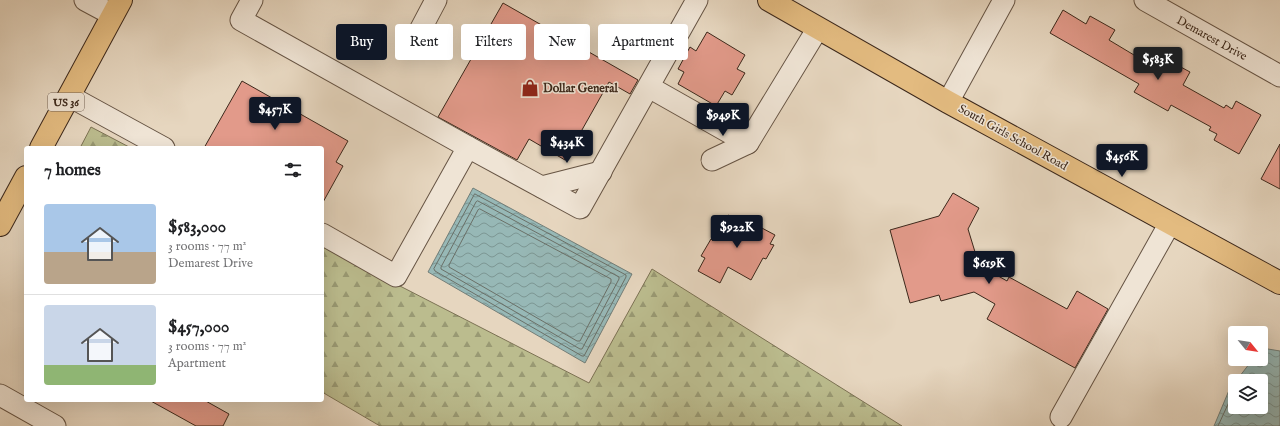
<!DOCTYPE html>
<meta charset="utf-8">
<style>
:root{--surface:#fff;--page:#f6f6f6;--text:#202124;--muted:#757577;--line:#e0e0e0;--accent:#111827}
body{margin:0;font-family:"IM FELL English",serif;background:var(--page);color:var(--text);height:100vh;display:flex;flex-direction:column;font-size:15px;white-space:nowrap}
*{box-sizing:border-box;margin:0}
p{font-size:13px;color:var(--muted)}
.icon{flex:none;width:22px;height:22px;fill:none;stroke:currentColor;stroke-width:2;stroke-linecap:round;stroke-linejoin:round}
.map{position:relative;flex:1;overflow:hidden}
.sheet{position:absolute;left:24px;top:146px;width:300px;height:256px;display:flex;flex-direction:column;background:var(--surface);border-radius:4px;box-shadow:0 4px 16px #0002}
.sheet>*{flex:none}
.hud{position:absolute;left:336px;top:24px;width:380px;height:36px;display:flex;gap:8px}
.needle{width:26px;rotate:120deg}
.controls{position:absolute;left:1228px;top:326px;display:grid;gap:8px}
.controls a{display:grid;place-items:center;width:40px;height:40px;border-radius:4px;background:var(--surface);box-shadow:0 4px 16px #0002;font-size:20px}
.price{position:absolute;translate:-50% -34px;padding:0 9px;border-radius:4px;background:var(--accent);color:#fff;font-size:13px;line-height:26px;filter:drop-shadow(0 1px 2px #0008)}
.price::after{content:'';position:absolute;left:50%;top:24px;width:12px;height:9px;margin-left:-6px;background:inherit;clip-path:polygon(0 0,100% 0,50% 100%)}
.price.on{background:#222;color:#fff}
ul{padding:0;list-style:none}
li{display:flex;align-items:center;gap:12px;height:100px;padding:0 20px}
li+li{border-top:1px solid var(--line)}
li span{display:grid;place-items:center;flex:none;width:112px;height:80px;border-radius:4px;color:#555}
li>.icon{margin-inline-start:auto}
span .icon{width:48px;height:48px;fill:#fffc;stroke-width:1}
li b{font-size:17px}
h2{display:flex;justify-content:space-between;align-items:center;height:48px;padding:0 20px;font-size:17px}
.pill{padding:0 14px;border-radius:4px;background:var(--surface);box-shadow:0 4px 16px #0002;font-size:14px;line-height:36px}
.pill.on{background:var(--accent);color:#fff}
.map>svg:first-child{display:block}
.forest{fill:url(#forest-firs);stroke:#7c7254}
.water{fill:url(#water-waves);stroke:#737e78}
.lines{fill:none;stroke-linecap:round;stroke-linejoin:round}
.shore{stroke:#6a7068;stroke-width:1}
.building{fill:#e29a8a;stroke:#3c281b}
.minor-casing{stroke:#665444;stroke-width:23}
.major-casing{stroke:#3c281b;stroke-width:24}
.minor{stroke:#efe4d5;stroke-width:21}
.major{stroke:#e3bb80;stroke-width:22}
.labels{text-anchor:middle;stroke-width:3;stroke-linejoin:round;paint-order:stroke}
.shield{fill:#efe4d5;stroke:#726053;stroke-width:1}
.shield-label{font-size:11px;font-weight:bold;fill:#3c281b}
.street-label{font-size:12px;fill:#3c281b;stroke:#efe4d5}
.poi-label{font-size:12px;font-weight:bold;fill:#3c281b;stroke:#efe4d5;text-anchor:start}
</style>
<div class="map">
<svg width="1280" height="426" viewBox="0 0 1280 426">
<defs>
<pattern id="forest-firs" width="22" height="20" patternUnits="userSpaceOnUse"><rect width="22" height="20" fill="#bbbc8e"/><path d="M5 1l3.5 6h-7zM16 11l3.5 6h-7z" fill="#999973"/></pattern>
<pattern id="water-waves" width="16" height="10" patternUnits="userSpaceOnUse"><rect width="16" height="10" fill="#97b8b6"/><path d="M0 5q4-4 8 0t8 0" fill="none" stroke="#7c9693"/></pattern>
</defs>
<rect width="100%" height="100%" fill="#e6d6bf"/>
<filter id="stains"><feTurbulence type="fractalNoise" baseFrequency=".005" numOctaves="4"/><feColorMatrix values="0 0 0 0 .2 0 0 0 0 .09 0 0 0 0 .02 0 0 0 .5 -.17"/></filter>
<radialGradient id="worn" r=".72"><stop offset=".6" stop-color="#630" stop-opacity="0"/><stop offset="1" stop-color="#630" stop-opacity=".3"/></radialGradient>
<g class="forest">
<path d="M91,127L131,148H80Z"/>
<path d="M322,246L589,383L652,269L902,426H380L322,392Z"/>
</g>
<g class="water">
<path d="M473,188L632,274L585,363L428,272Z"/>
<path d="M1262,348L1280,351V426H1214L1230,388L1235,382V407H1261V381H1236L1253,359H1261Z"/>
</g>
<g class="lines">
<g class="shore">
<path d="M475,194L626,275V277L584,356H582L435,271L434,269Z"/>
<path d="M478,201L619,277V279L582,349H580L441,269V267L476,202Z"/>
<path d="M480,209L611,279V282L580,341H577L449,267V265L478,210Z"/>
<path d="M1218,426L1235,389"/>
</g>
</g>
<g class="building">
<path d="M503,3L638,80L630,94L609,82L565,160L529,139L517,160L438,117Z"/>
<path d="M1063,10L1086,24L1090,16L1115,30L1109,40L1149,64L1155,53L1190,72L1183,85L1224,108L1226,105L1232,109L1236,101L1261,115L1239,154L1214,140L1217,134L1209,130L1211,127L1171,105L1168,111L1134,92L1139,84L1050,33Z"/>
<path d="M707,32L745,55L737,69L745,73L732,95L725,91L716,106L678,84L684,72L678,69L690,47L696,51Z"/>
<path d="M242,81L348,141L336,162L343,166L322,204V148H204Z"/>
<path d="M1280,144V189L1261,179Z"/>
<path d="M953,193L979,208L968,229L979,265L1007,281L1009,277L1067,309L1077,291L1108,309L1075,368L987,319L995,304L974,292L941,301L939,295L910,303L890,230L939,216Z"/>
<path d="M728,215L745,224L748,217L762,224L760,227L775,235L770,244L774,245L766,259L763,258L751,280L728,267L720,283L698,271L705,258L701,256L711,239L713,241Z"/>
<path d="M149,400H204L229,414L223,426H196Z"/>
</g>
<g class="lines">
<g class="minor-casing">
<g id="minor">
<path d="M85,0L113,15"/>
<path d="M252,0L241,20L468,147L580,208L697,0"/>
<path d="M1145,0L1280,76"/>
<path d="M417,36L436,0"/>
<path d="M649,87L748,143L818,28"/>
<path d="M69,96L164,148"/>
<path d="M948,102L1004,0"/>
<path d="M712,160L748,143"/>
<path d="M542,187L601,172"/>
<path d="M322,234L396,276L468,147"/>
<path d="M0,395L55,426"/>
<path d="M1061,417L1170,223"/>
</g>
</g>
<g class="major-casing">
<g id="major">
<path d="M769,0L948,102L1280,283"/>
<path d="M41,148L121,0"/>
<path d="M0,225L26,177"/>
</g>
</g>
<use href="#minor" class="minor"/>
<use href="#major" class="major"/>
</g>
<defs>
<g id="shop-bare" transform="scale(1.38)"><path d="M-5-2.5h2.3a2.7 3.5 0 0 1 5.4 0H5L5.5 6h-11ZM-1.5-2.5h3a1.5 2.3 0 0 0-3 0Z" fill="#8f2418" stroke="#efe4d5" stroke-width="2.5" paint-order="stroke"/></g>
</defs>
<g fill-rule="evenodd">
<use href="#shop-bare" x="530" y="88"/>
</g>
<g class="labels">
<rect class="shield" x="48" y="93" width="36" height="18" rx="3"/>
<g class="shield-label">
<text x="66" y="106">US 36</text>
</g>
<g class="street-label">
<text transform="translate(1212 38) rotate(29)" y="4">Demarest Drive</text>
<text transform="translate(1013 137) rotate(29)" y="4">South Girls School Road</text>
</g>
<g class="poi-label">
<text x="543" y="92">Dollar General</text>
</g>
</g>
<rect width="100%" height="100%" filter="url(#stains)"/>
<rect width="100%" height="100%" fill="url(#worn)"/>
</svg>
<div class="controls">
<a><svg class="needle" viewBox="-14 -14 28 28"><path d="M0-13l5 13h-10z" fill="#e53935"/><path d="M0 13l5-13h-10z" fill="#757577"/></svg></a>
<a><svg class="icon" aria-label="layers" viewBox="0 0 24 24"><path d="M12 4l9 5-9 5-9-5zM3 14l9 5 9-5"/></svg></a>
</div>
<b class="price on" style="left:1158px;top:81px">$583K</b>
<b class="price" style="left:275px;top:131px">$457K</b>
<b class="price" style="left:723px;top:137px">$949K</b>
<b class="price" style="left:567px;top:164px">$434K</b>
<b class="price" style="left:1122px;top:178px">$456K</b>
<b class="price" style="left:737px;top:249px">$922K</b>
<b class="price" style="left:989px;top:285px">$619K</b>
<div class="hud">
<a class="pill on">Buy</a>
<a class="pill">Rent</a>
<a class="pill">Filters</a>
<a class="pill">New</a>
<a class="pill">Apartment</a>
</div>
<section class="sheet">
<h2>7 homes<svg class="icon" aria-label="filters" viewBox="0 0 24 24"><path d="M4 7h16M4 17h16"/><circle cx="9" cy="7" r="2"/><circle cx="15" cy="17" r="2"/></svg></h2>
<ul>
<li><span style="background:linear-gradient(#a9c7e8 60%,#b9a48a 0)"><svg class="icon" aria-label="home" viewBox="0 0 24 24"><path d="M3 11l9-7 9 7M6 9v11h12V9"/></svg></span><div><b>$583,000</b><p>3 rooms · 77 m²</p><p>Demarest Drive</p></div></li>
<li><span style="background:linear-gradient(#c9d6e8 75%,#8fb573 0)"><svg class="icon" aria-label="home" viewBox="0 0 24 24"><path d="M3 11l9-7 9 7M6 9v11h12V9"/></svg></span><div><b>$457,000</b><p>3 rooms · 77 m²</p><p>Apartment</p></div></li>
</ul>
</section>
</div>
